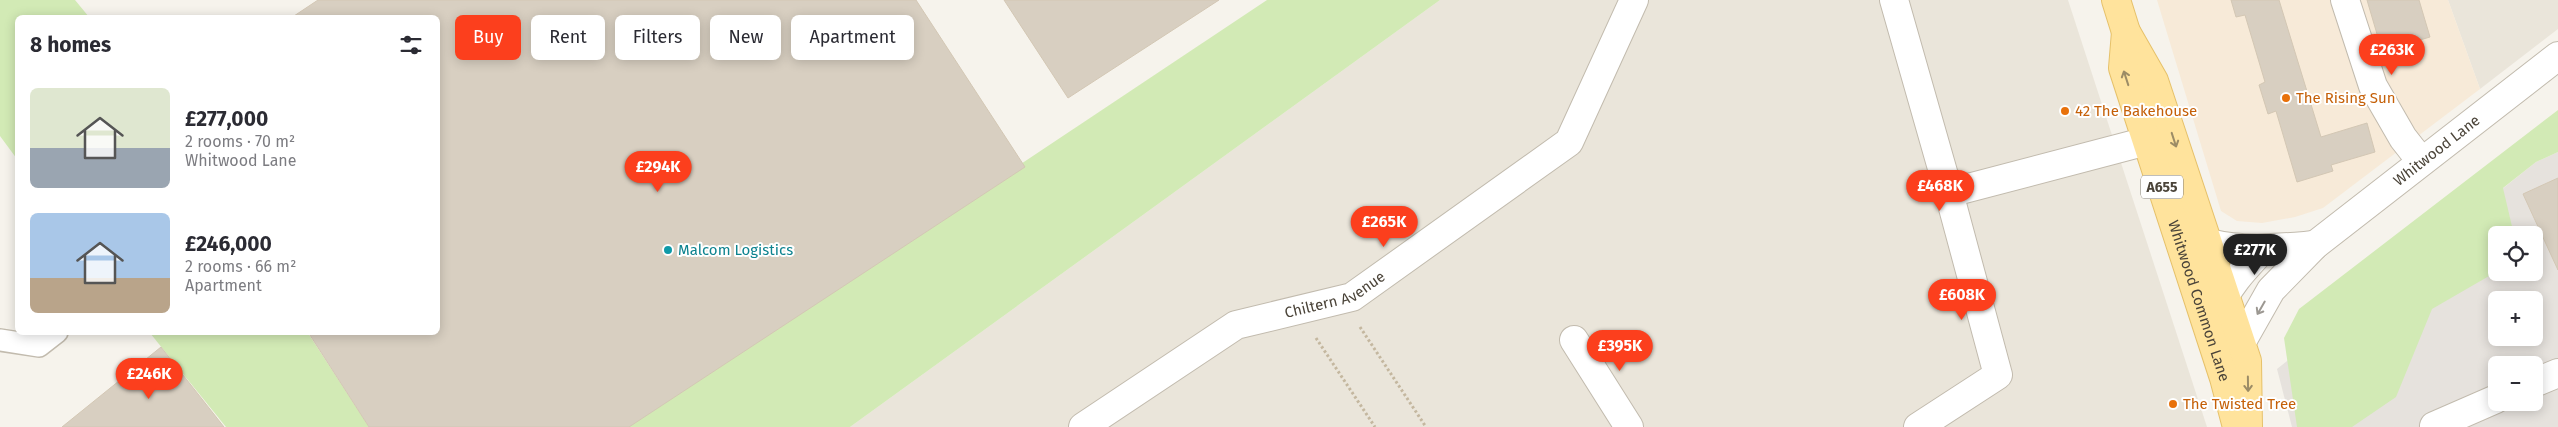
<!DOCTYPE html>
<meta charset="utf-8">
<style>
:root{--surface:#fff;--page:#f7f7f7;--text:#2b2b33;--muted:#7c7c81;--accent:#fc3f1d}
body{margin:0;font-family:"Fira Sans",sans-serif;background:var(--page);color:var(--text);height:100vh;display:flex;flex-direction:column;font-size:19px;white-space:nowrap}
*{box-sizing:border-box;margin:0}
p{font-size:16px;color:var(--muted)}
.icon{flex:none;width:28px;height:28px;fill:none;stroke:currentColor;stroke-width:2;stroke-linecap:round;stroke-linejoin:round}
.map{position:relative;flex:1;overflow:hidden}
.sheet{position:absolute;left:15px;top:15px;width:425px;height:320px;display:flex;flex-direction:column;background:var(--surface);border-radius:8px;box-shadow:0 2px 12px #0003}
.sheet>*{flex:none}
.top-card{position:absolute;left:455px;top:15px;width:475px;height:45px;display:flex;gap:10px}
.tools{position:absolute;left:2488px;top:226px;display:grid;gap:10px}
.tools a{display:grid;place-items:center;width:55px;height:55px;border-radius:8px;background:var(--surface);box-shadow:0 2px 12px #0003;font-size:25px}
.price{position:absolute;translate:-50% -42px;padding:0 11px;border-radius:18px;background:var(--accent);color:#fff;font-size:16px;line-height:32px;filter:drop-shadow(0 1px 2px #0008)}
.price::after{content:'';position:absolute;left:50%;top:30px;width:15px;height:11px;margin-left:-8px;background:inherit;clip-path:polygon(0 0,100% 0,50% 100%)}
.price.current{background:#222;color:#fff}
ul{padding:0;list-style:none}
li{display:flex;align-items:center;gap:15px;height:125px;padding:0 15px}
li span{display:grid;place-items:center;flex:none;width:140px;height:100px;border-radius:8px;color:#555}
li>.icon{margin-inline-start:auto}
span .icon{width:60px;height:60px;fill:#fffc;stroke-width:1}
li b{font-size:21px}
h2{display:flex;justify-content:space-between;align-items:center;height:60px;padding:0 15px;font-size:21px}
.chip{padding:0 18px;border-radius:8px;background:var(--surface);box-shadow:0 2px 12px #0003;font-size:18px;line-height:45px}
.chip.current{background:var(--accent);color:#fff}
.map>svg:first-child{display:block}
.residential{fill:#eae5da}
.commercial{fill:#f7ead8}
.industrial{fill:#e6e2dd;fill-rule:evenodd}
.green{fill:#d2eab5}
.building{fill:#d8cfc1;stroke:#d3c7b4}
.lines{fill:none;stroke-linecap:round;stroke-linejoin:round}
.lane-casing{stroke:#c2bbae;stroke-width:24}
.street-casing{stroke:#c2bbae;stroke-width:30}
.primary-casing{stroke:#e6c16a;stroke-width:30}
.path{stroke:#c4b79f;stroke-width:3;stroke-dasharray:2.5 2.5;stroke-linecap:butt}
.lane{stroke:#fff;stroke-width:21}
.street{stroke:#fff;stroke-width:28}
.primary{stroke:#ffe39c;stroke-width:28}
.oneway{stroke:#9c8c66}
.oneway2{stroke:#9c9892}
.food-dot{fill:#e8710a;stroke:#fff;stroke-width:2}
.culture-dot{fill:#0f9aa8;stroke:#fff;stroke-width:2}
.labels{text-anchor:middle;stroke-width:4;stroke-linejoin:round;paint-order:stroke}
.shield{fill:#fff;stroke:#817c74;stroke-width:1}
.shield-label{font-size:14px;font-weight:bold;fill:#4b4439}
.food-label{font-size:15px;fill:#c56008;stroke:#fff;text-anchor:start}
.street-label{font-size:15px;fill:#4b4439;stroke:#fff}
.culture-label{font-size:15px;fill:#0d838f;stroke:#fff;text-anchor:start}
</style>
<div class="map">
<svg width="2558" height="427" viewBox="0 0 2558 427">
<rect width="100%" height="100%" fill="#f6f3ec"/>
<g class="residential">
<path d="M1440,0H2068L2207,427H850Z"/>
<path d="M2448,0H2558V29L2480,89Z"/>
</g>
<path class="commercial" d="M2157,0H2448L2480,89L2323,208L2295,217L2262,223L2237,221L2221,211Z"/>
<path class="industrial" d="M2558,152V427H2292L2277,369L2536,162ZM2496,235H2534V272H2496ZM2496,300H2534V338H2496ZM2496,365H2534V402H2496Z"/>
<g class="green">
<path d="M0,0H75L89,17L18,18L17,159L0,136Z"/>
<path d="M1267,0H1440L850,427H626Z"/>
<path d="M2558,110V152L2536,162L2503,188L2514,235H2496V272L2432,309L2396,397L2352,427H2297L2284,338L2299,309Z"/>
<path d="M150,333H308L369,427H226Z"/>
</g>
<g class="building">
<path d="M318,0H916L1025,167L629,427H369L308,332H438V18H291Z"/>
<path d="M1004,0H1219L1068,98Z"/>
<path d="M2231,0H2279L2321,137L2367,123L2375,152L2331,165L2333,171L2297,182L2276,111L2268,114L2259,85L2265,82L2245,15L2236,17Z"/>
<path d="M2367,0H2419L2430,37L2382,51Z"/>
<path d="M2558,178V270L2523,194Z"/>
<path d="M161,347L224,427H62Z"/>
</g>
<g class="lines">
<g class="lane-casing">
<path id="lane" d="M0,340L39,346L57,332"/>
</g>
<g class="street-casing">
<g id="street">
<path d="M1894,0L1949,193L2147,141"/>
<path d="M2345,0L2373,86L2403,138L2421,161"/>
<path d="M2209,243C2245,252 2278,248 2315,245"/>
<path d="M2217,313C2226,288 2244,269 2262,250"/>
<path d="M1574,340L1629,427"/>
<path id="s1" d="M2241,343L2271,290L2315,245L2558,56"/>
<path d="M2534,383L2558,373"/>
<path d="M2434,426L2496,399"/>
<path id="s2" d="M1083,427L1236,325L1352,297L1569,142L1634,0"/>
<path d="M1918,427L1998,375L1949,193"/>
</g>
</g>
<g class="primary-casing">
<g id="primary">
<path d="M2116,0L2126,32L2154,81L2247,361L2248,427"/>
<path id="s3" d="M2126,32L2123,68L2224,378L2237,427"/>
</g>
</g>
<g class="path">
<path d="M1360,327L1426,427"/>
<path d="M1316,338L1375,427"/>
</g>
<use href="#lane" class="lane"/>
<use href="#street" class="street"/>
<use href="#primary" class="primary"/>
</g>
<defs><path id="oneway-shaft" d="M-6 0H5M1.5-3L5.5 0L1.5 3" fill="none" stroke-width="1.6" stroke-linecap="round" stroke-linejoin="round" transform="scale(1.25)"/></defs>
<g class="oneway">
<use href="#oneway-shaft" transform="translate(2126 78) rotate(-108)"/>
<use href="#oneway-shaft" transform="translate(2174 140) rotate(72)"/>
<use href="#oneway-shaft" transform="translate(2248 384) rotate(89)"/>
</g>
<use class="oneway2" href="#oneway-shaft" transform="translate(2261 308) rotate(120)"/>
<g class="food-dot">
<circle cx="2286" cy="98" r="5"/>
<circle cx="2065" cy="111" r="5"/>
<circle cx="2173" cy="404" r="5"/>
</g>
<circle class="culture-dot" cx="668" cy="250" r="5"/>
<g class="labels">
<rect class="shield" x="2141" y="175.5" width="42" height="23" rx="4"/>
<g class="shield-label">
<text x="2162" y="192">A655</text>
</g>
<g class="food-label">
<text x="2296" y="103">The Rising Sun</text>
<text x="2075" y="116">42 The Bakehouse</text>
<text x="2183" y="409">The Twisted Tree</text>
</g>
<g class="street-label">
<text dy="5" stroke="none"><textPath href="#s1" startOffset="278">Whitwood Lane</textPath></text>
<text dy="5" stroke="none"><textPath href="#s2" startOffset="288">Chiltern Avenue</textPath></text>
<text dy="5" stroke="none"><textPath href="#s3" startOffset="281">Whitwood Common Lane</textPath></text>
</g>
<g class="culture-label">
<text x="678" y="255">Malcom Logistics</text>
</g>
</g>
</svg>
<div class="tools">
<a><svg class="icon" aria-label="locate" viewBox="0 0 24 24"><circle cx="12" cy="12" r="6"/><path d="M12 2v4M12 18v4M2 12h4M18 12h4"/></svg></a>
<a>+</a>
<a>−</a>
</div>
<b class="price" style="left:2392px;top:76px">£263K</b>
<b class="price" style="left:658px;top:193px">£294K</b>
<b class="price" style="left:1940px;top:212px">£468K</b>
<b class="price" style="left:1384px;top:248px">£265K</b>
<b class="price current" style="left:2255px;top:276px">£277K</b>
<b class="price" style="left:1962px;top:321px">£608K</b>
<b class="price" style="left:1620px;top:372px">£395K</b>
<b class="price" style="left:149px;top:400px">£246K</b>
<div class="top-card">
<a class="chip current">Buy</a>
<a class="chip">Rent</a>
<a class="chip">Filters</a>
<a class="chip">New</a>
<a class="chip">Apartment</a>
</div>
<section class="sheet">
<h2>8 homes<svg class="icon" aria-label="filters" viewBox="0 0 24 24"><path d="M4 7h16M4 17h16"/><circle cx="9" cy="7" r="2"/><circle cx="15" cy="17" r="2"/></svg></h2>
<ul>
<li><span style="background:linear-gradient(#dfe7d0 60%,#9aa5b1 0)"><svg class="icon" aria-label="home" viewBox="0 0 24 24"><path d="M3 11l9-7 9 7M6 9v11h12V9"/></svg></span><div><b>£277,000</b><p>2 rooms · 70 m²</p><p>Whitwood Lane</p></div></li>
<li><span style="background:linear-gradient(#a9c7e8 65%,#b9a48a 0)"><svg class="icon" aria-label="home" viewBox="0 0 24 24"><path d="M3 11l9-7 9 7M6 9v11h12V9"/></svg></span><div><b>£246,000</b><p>2 rooms · 66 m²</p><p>Apartment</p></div></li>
</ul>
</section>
</div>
